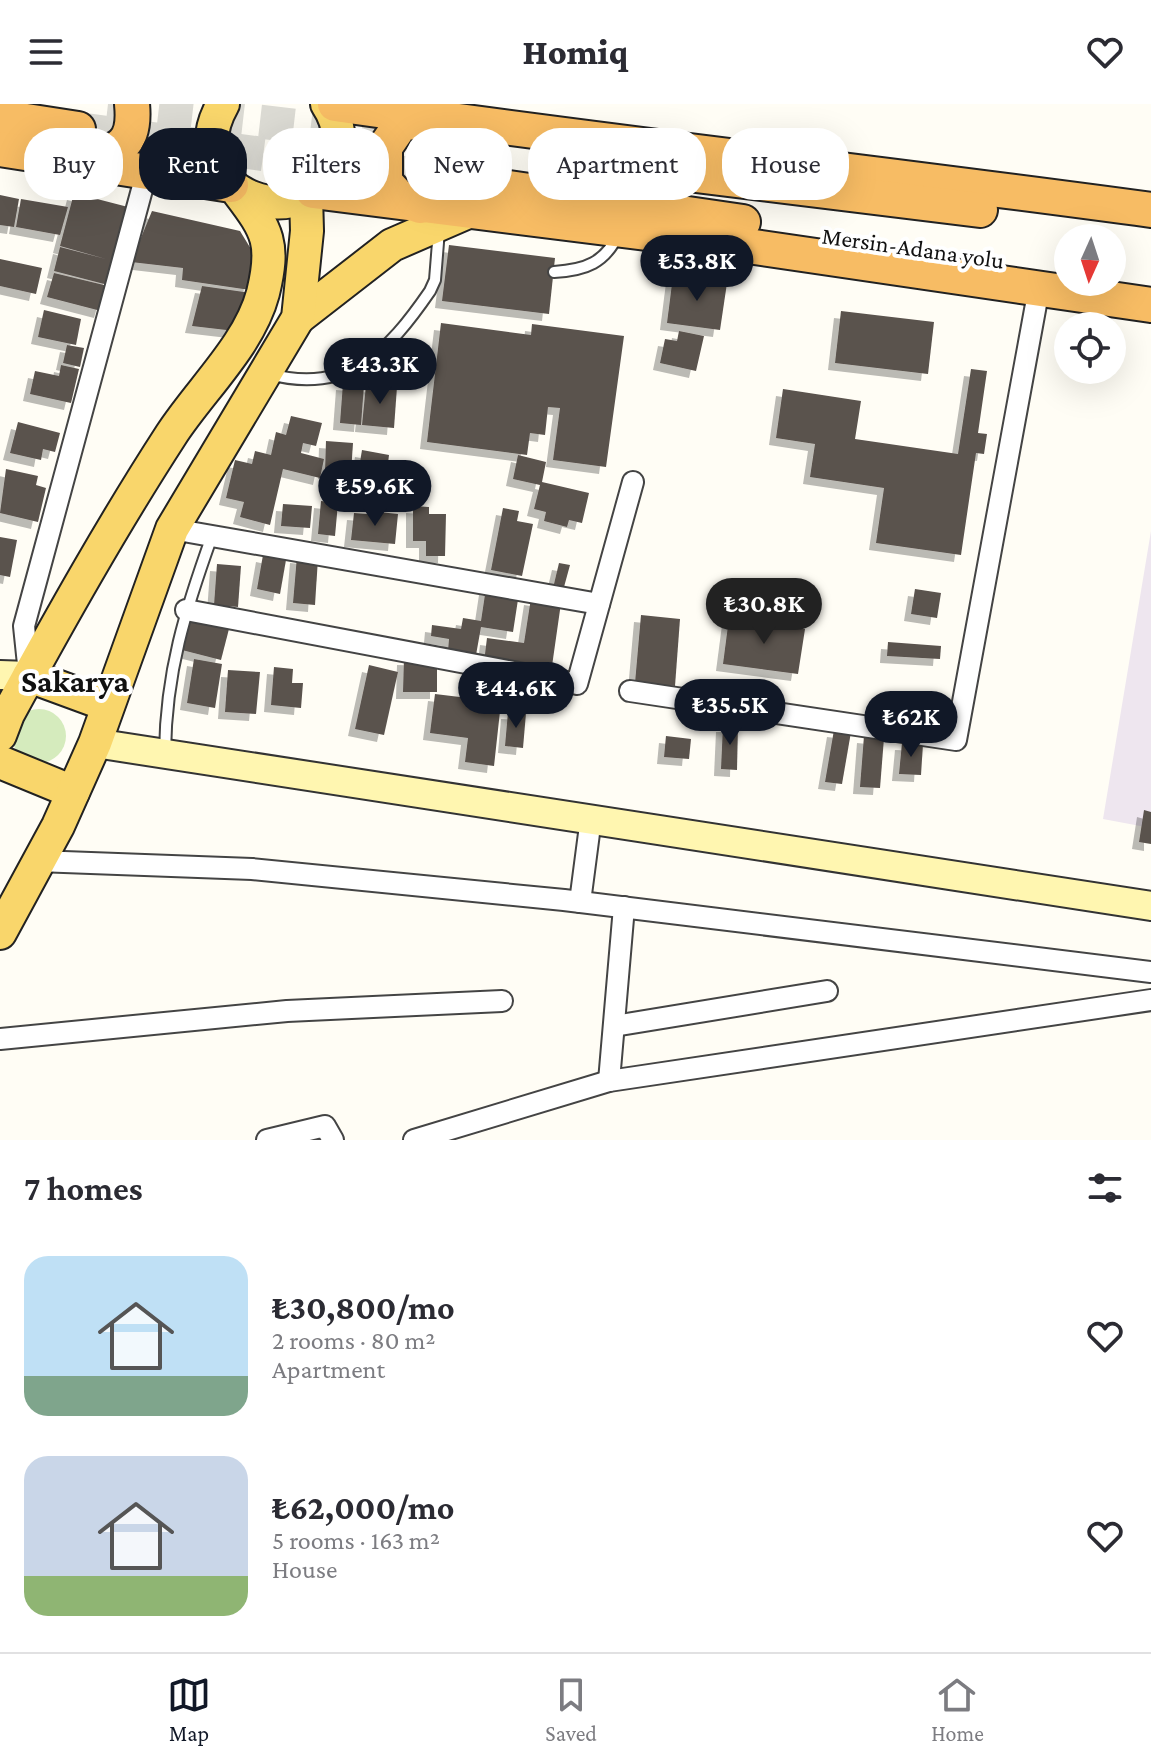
<!DOCTYPE html>
<meta charset="utf-8">
<style>
:root{--surface:#fff;--page:#f2f2f3;--text:#2b2b33;--muted:#7c7c81;--line:#e1e1e2;--accent:#111827}
body{margin:0;font-family:"Crimson Pro",serif;background:var(--page);color:var(--text);height:100vh;display:flex;flex-direction:column;font-size:30px;white-space:nowrap}
*{box-sizing:border-box;margin:0}
p{font-size:26px;color:var(--muted)}
.icon{flex:none;width:44px;height:44px;fill:none;stroke:currentColor;stroke-width:2;stroke-linecap:round;stroke-linejoin:round}
.map{position:relative;height:1036px;overflow:hidden}
.details{display:flex;flex-direction:column;background:var(--surface);flex:1}
.details>*{flex:none}
.banner{position:absolute;left:24px;top:24px;width:1104px;height:72px;display:flex;gap:16px}
.needle{width:52px;rotate:183deg}
.tools{position:absolute;left:1054px;top:120px;display:grid;gap:16px}
.tools a{display:grid;place-items:center;width:72px;height:72px;border-radius:50%;background:var(--surface);box-shadow:0 8px 32px #0002;font-size:40px}
.price{position:absolute;translate:-50% -68px;padding:0 18px;border-radius:28px;background:var(--accent);color:#fff;font-size:26px;line-height:52px;filter:drop-shadow(0 2px 4px #0008)}
.price::after{content:'';position:absolute;left:50%;top:48px;width:24px;height:18px;margin-left:-12px;background:inherit;clip-path:polygon(0 0,100% 0,50% 100%)}
.price.on{background:#222;color:#fff}
ul{padding:0;list-style:none}
li{display:flex;align-items:center;gap:24px;height:200px;padding:0 24px}
li span{display:grid;place-items:center;flex:none;width:224px;height:160px;border-radius:24px;color:#555}
li>.icon{margin-inline-start:auto}
span .icon{width:96px;height:96px;fill:#fffc;stroke-width:1}
li b{font-size:34px}
h2{display:flex;justify-content:space-between;align-items:center;height:96px;padding:0 24px;font-size:34px}
.chip{padding:0 28px;border-radius:32px;background:var(--surface);box-shadow:0 8px 32px #0002;font-size:28px;line-height:72px}
.chip.on{background:var(--accent);color:#fff}
header{display:flex;justify-content:space-between;align-items:center;height:104px;padding:0 24px;background:var(--surface);font-size:36px;font-weight:800}
.dock{display:flex;justify-content:space-around;align-items:center;height:112px;border-top:2px solid var(--line);background:var(--surface);font-size:22px;color:var(--muted)}
.dock a{display:grid;justify-items:center;gap:4px}
.dock .on{color:var(--accent)}
.map>svg:first-child{display:block}
.industrial{fill:#eee6ef}
.green{fill:#d5ebbd}
.building{fill:#5a524d;filter:url(#shadow)}
.lines{fill:none;stroke-linecap:round;stroke-linejoin:round}
.trunk-tunnel{stroke:#dbdad3;stroke-width:34;stroke-dasharray:34 17;stroke-linecap:butt}
.service-casing{stroke:#444;stroke-width:14}
.minor-casing{stroke:#444;stroke-width:24}
.secondary-casing{stroke:#333;stroke-width:32}
.primary-casing{stroke:#222;stroke-width:36}
.trunk-casing{stroke:#222;stroke-width:38}
.service{stroke:#fff;stroke-width:10}
.minor{stroke:#fff;stroke-width:20}
.secondary{stroke:#fff6b0;stroke-width:28}
.primary{stroke:#f9d66b;stroke-width:32}
.trunk{stroke:#f7bc64;stroke-width:34}
.labels{text-anchor:middle;stroke-width:8;stroke-linejoin:round;paint-order:stroke}
.street-label{font-size:24px;fill:#111;stroke:#fff}
.district-label{font-size:32px;font-weight:bold;fill:#111;stroke:#fff}
</style>
<header><svg class="icon" aria-label="menu" viewBox="0 0 24 24"><path d="M4 6h16M4 12h16M4 18h16"/></svg>Homiq<svg class="icon" aria-label="heart" viewBox="0 0 24 24"><path d="M12 20l-8-8c-3-5 5-10 8-4 3-6 11-1 8 4z"/></svg></header>
<div class="map">
<svg width="1151" height="1036" viewBox="0 0 1151 1036">
<defs>
<filter id="shadow"><feDropShadow dx="-7" dy="7" stdDeviation="0" flood-color="#0004"/></filter>
</defs>
<rect width="100%" height="100%" fill="#fffdf5"/>
<path class="industrial" d="M1151,427V724L1103,715Z"/>
<circle class="green" cx="39" cy="632" r="27"/>
<g class="building">
<path d="M74,89L128,103L108,181L54,167L60,143L106,155L60,142Z"/>
<path d="M0,91L19,95L14,123L0,121Z"/>
<path d="M21,95L68,103L60,131L16,123Z"/>
<path d="M152,107L240,127L254,150L250,186L182,176L183,164L131,158Z"/>
<path d="M449,141L555,154L549,210L442,197Z"/>
<path d="M0,155L42,164L36,190L0,182Z"/>
<path d="M54,169L108,182L101,207L47,193Z"/>
<path d="M673,172L727,179L720,226L667,219Z"/>
<path d="M202,182L251,189L235,227L192,222Z"/>
<path d="M44,206L81,215L76,241L38,233Z"/>
<path d="M841,207L934,218L928,270L835,259Z"/>
<path d="M441,219L531,231L532,220L624,232L606,363L553,356L560,304L548,303L545,331L530,329L527,351L427,338Z"/>
<path d="M679,227L704,232L696,267L660,259L665,235L677,237Z"/>
<path d="M67,241L84,244L80,263L63,259Z"/>
<path d="M61,261L79,265L71,299L30,290L35,267L59,272Z"/>
<path d="M971,265L987,267L978,329L987,330L984,350L976,349L961,451L876,439L884,384L810,373L815,340L776,334L783,285L861,297L855,335L958,350Z"/>
<path d="M343,279L364,281L361,321L340,319Z"/>
<path d="M366,281L397,283L394,324L362,321Z"/>
<path d="M291,312L322,319L316,342L303,339L301,349L324,355L320,374L283,365L270,421L240,413L244,398L226,394L235,356L252,360L255,347L271,351L276,328L286,331Z"/>
<path d="M18,318L60,329L55,348L43,345L41,356L10,349Z"/>
<path d="M326,337L353,339L351,369L325,368Z"/>
<path d="M362,346L389,351L386,375L358,370Z"/>
<path d="M518,351L546,358L542,378L589,389L582,419L569,416L567,423L544,417L546,408L534,405L540,381L513,375Z"/>
<path d="M6,365L38,372L36,381L46,384L38,418L0,409Z"/>
<path d="M321,397L338,399L335,432L318,430Z"/>
<path d="M283,400L312,402L310,424L281,422Z"/>
<path d="M413,402L429,403V410H446L445,452H426V437H413Z"/>
<path d="M503,404L519,407L517,417L533,420L522,472L491,466Z"/>
<path d="M379,408L398,410L395,440L351,436L354,409L379,411Z"/>
<path d="M0,433L17,436L10,473L0,471Z"/>
<path d="M263,451L286,456L280,490L257,485Z"/>
<path d="M297,452L318,454L315,501L293,499Z"/>
<path d="M559,459L570,461L564,483L554,480Z"/>
<path d="M217,460L241,462L238,503L214,501Z"/>
<path d="M486,484L519,489L513,528L481,523L476,551L448,547L449,535L431,532L432,521L461,525L463,514L481,517Z"/>
<path d="M915,485L941,489L937,514L911,510Z"/>
<path d="M531,494L561,499L551,569L484,558L487,534L524,539Z"/>
<path d="M191,511L230,521L221,556L182,546Z"/>
<path d="M641,511L680,515L675,582L635,579Z"/>
<path d="M729,514L805,525L798,570L723,560Z"/>
<path d="M888,538L941,542L940,555L887,552Z"/>
<path d="M404,554L437,555V588H403Z"/>
<path d="M194,555L222,560L215,604L187,599Z"/>
<path d="M369,561L398,568L384,631L355,625Z"/>
<path d="M274,563L293,565L292,579H303L301,604L271,601Z"/>
<path d="M228,566L260,568L256,610L225,608Z"/>
<path d="M435,590L501,598L494,662L465,658L468,634L430,629Z"/>
<path d="M508,608L526,609L523,644L505,642Z"/>
<path d="M723,621H738L737,666L721,665Z"/>
<path d="M834,626L851,628L842,680L825,678Z"/>
<path d="M666,632L691,635L689,655L664,653Z"/>
<path d="M864,632L884,634L880,684L860,683Z"/>
<path d="M902,639L923,640L921,671L899,670Z"/>
<path d="M1144,706L1151,708V740L1139,738Z"/>
</g>
<g class="lines">
<g class="trunk-tunnel">
<path d="M108,0L418,36"/>
<path d="M78,25L426,72"/>
</g>
<g class="service-casing">
<g id="service">
<path d="M554,168C586,166 605,159 619,129"/>
<path d="M269,270C348,291 388,248 430,187L435,176L439,126"/>
<path d="M165,648C166,568 185,507 212,432"/>
</g>
</g>
<g class="minor-casing">
<g id="minor">
<path d="M172,425L599,500"/>
<path d="M186,506L577,580L633,378"/>
<path d="M29,570L24,522L147,67"/>
<path d="M630,587L956,636L1039,184"/>
<path d="M37,757L252,765L564,796L1151,868"/>
<path d="M580,798L591,714"/>
<path d="M614,922L827,887"/>
<path d="M0,935L287,907L502,897"/>
<path d="M609,977L624,803"/>
<path d="M267,1036L325,1022L333,1036"/>
<path d="M414,1036L609,977L1151,896"/>
</g>
</g>
<g class="secondary-casing">
<g id="secondary">
<path d="M0,571L29,572"/>
<path d="M95,639L1151,802"/>
</g>
</g>
<g class="primary-casing">
<g id="primary">
<path d="M223,0C171,92 315,140 336,52C341,34 338,16 327,0"/>
<path d="M298,214L392,141L468,108"/>
<path d="M29,572L108,601"/>
<path d="M0,631L8,610C60,515 112,422 171,331C200,286 249,242 263,189C275,140 268,127 239,89"/>
<path d="M0,658L73,688"/>
<path d="M0,829L58,722L95,639L172,425L298,214L307,127L306,91"/>
</g>
</g>
<g class="trunk-casing">
<g id="trunk">
<path d="M335,0C607,39 879,69 1151,106"/>
<path d="M0,13L78,25"/>
<path d="M430,38L484,45"/>
<path d="M0,45L231,81"/>
<path d="M84,54C120,48 136,40 132,0"/>
<path d="M631,63L980,106"/>
<path d="M426,72L743,118"/>
<path d="M313,87L727,139L1151,201"/>
<path d="M420,102L398,92L385,78V43L401,20L430,15"/>
</g>
</g>
<use href="#service" class="service"/>
<use href="#minor" class="minor"/>
<use href="#secondary" class="secondary"/>
<use href="#primary" class="primary"/>
<use href="#trunk" class="trunk"/>
</g>
<g class="labels">
<g class="street-label">
<text transform="translate(913 144) rotate(8)" y="8">Mersin-Adana yolu</text>
</g>
<g class="district-label">
<text x="75" y="588">Sakarya</text>
</g>
</g>
</svg>
<div class="tools">
<a><svg class="needle" viewBox="-14 -14 28 28"><path d="M0-13l5 13h-10z" fill="#e53935"/><path d="M0 13l5-13h-10z" fill="#7c7c81"/></svg></a>
<a><svg class="icon" aria-label="locate" viewBox="0 0 24 24"><circle cx="12" cy="12" r="6"/><path d="M12 2v4M12 18v4M2 12h4M18 12h4"/></svg></a>
</div>
<b class="price" style="left:697px;top:199px">₺53.8K</b>
<b class="price" style="left:380px;top:302px">₺43.3K</b>
<b class="price" style="left:375px;top:424px">₺59.6K</b>
<b class="price on" style="left:764px;top:542px">₺30.8K</b>
<b class="price" style="left:516px;top:626px">₺44.6K</b>
<b class="price" style="left:730px;top:643px">₺35.5K</b>
<b class="price" style="left:911px;top:655px">₺62K</b>
<div class="banner">
<a class="chip">Buy</a>
<a class="chip on">Rent</a>
<a class="chip">Filters</a>
<a class="chip">New</a>
<a class="chip">Apartment</a>
<a class="chip">House</a>
</div>
</div>
<section class="details">
<h2>7 homes<svg class="icon" aria-label="filters" viewBox="0 0 24 24"><path d="M4 7h16M4 17h16"/><circle cx="9" cy="7" r="2"/><circle cx="15" cy="17" r="2"/></svg></h2>
<ul>
<li><span style="background:linear-gradient(#bfe0f5 75%,#7fa58c 0)"><svg class="icon" aria-label="home" viewBox="0 0 24 24"><path d="M3 11l9-7 9 7M6 9v11h12V9"/></svg></span><div><b>₺30,800/mo</b><p>2 rooms · 80 m²</p><p>Apartment</p></div><svg class="icon" aria-label="heart" viewBox="0 0 24 24"><path d="M12 20l-8-8c-3-5 5-10 8-4 3-6 11-1 8 4z"/></svg></li>
<li><span style="background:linear-gradient(#c9d6e8 75%,#8fb573 0)"><svg class="icon" aria-label="home" viewBox="0 0 24 24"><path d="M3 11l9-7 9 7M6 9v11h12V9"/></svg></span><div><b>₺62,000/mo</b><p>5 rooms · 163 m²</p><p>House</p></div><svg class="icon" aria-label="heart" viewBox="0 0 24 24"><path d="M12 20l-8-8c-3-5 5-10 8-4 3-6 11-1 8 4z"/></svg></li>
</ul>
</section>
<nav class="dock">
<a class="on"><svg class="icon" aria-label="map" viewBox="0 0 24 24"><path d="M3 6l6-2 6 2 6-2v14l-6 2-6-2-6 2zM9 4v14M15 6v14"/></svg>Map</a>
<a><svg class="icon" aria-label="saved" viewBox="0 0 24 24"><path d="M7 4h10v16l-5-4-5 4z"/></svg>Saved</a>
<a><svg class="icon" aria-label="home" viewBox="0 0 24 24"><path d="M3 11l9-7 9 7M6 9v11h12V9"/></svg>Home</a>
</nav>
